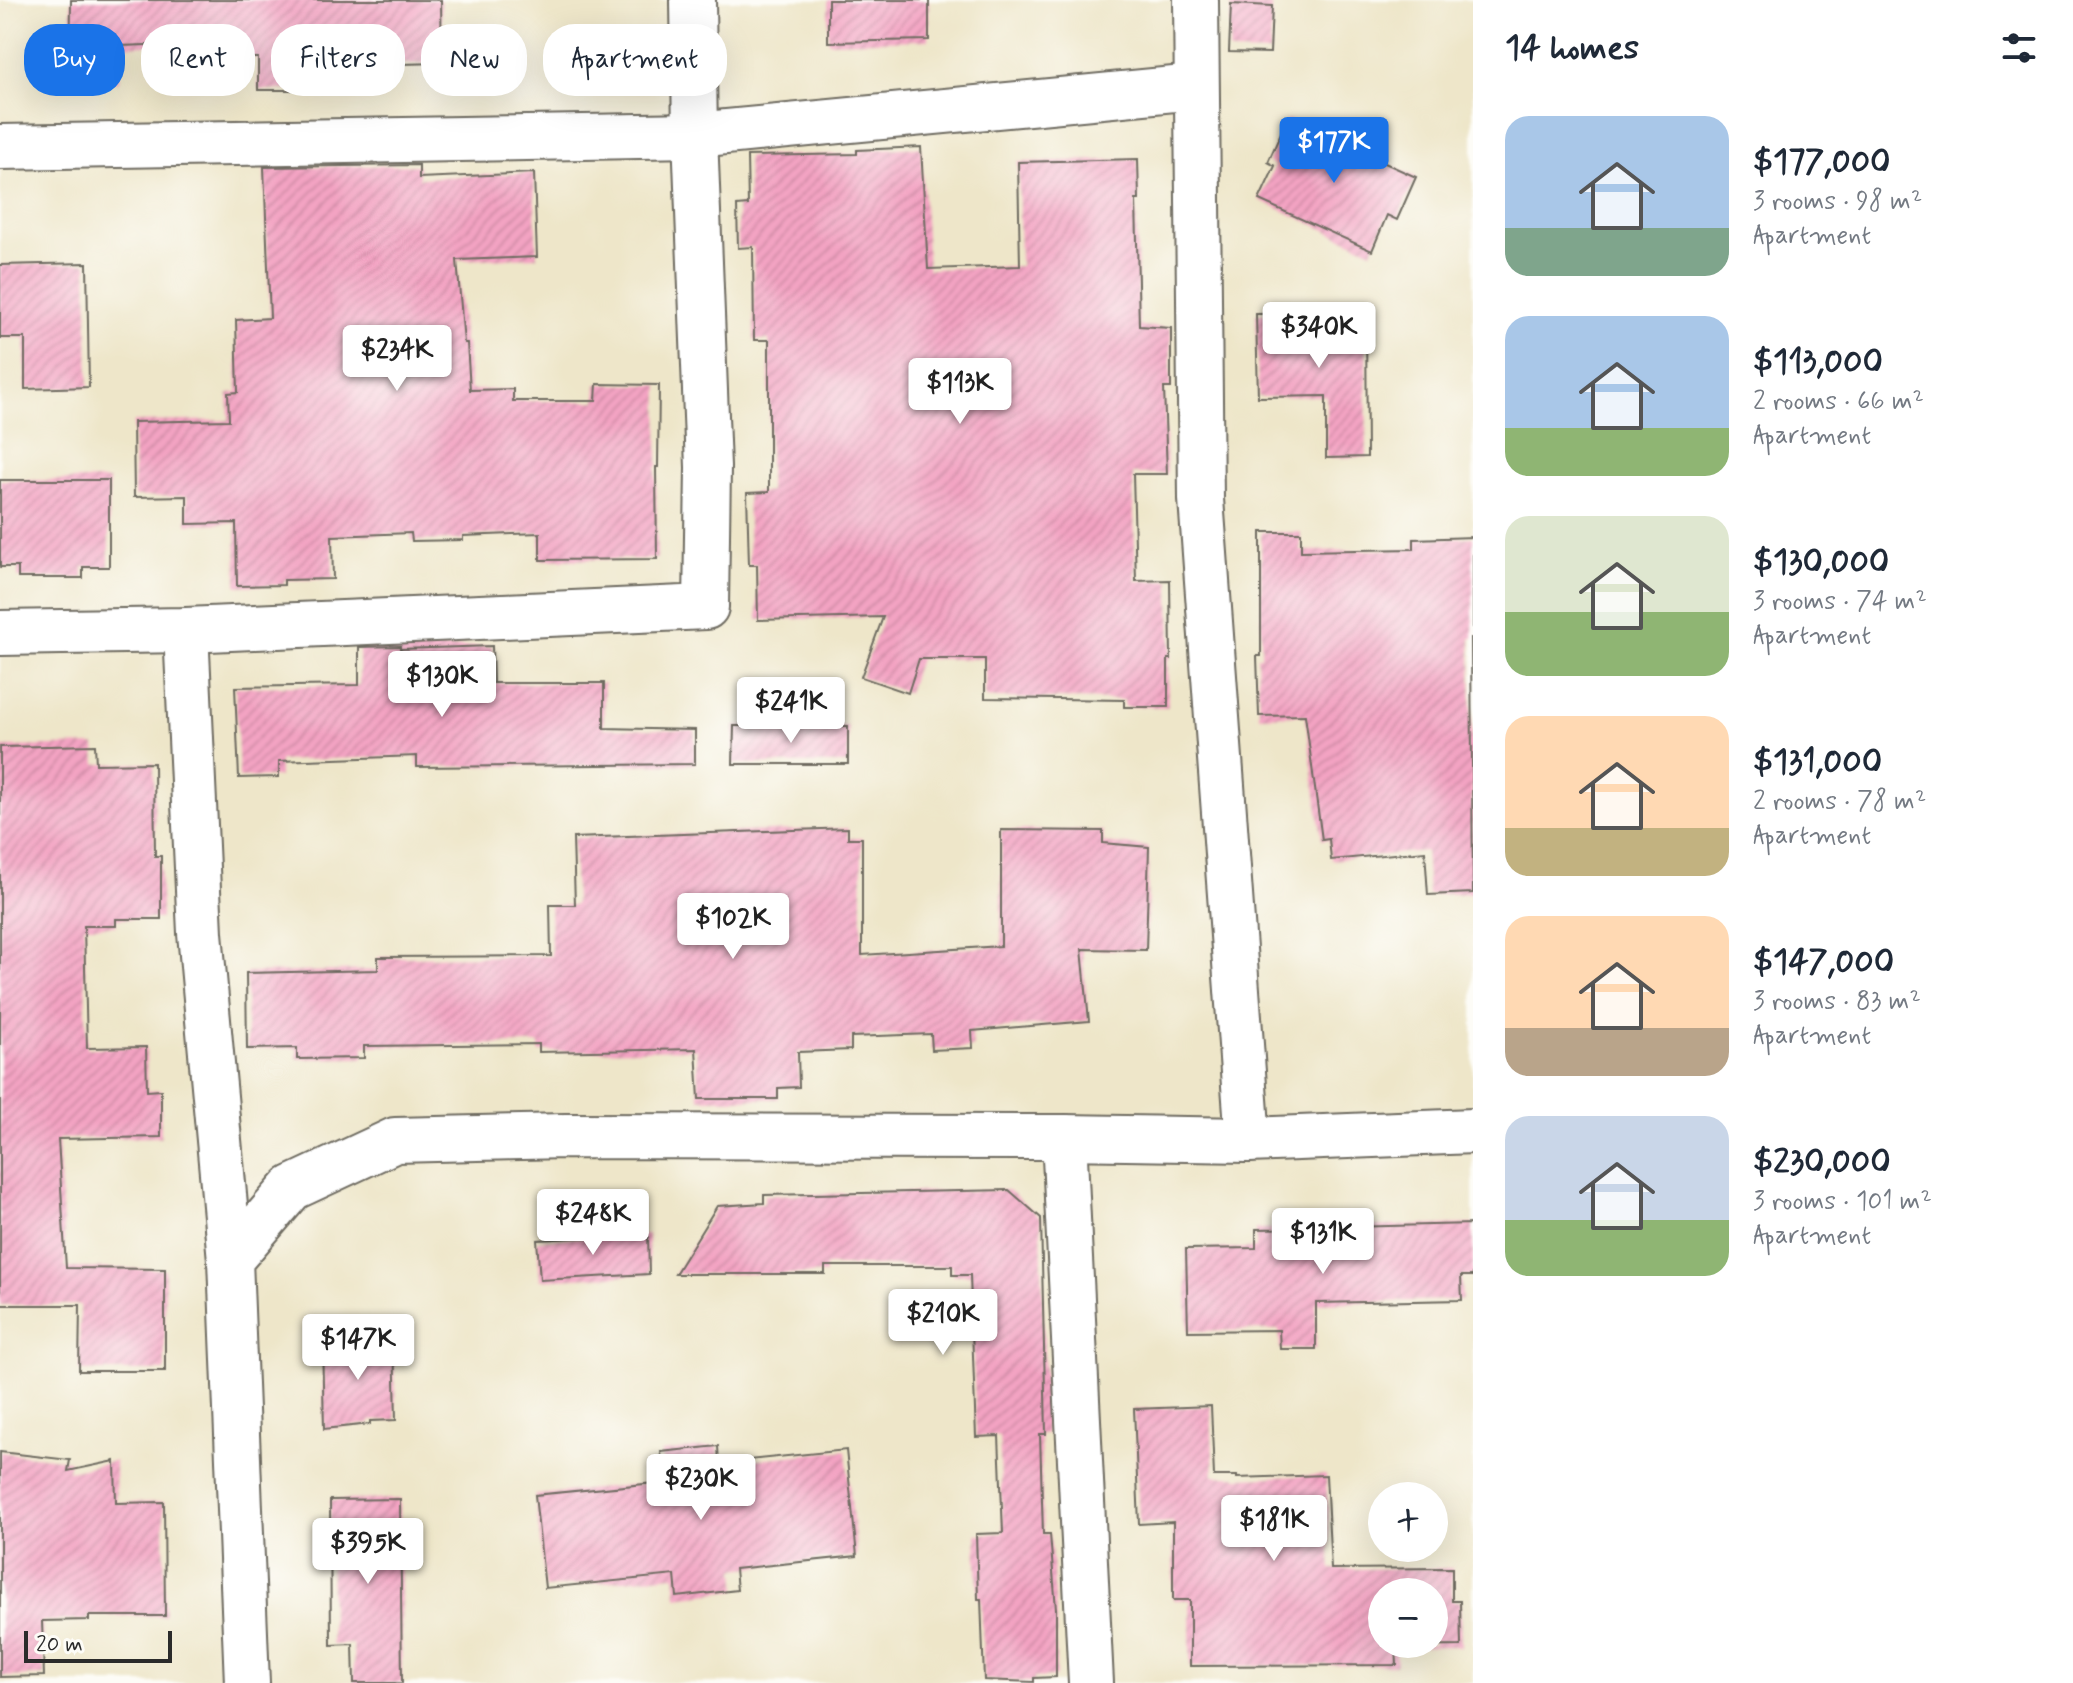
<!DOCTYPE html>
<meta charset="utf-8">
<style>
:root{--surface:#fff;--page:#f2f2f3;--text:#1f2937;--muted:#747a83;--accent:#1a73e8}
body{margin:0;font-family:Mynerve,sans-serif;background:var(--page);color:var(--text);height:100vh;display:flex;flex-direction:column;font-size:30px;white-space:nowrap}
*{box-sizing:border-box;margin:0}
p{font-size:26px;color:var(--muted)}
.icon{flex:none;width:44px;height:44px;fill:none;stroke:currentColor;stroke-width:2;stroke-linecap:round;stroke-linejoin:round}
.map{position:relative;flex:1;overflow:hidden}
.sheet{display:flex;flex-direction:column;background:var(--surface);width:600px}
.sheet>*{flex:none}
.guide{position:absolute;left:24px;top:24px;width:760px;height:72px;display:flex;gap:16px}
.tools{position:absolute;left:1368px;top:1482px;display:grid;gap:16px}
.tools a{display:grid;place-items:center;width:80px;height:80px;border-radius:50%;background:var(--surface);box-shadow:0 8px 32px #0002;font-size:40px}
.scale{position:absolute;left:24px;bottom:20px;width:148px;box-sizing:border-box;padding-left:8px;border:4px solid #2b2b2b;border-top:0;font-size:22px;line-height:28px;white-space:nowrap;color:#2b2b2b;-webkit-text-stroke:6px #fdfcf7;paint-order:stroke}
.price{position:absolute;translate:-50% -68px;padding:0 18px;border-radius:8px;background:#fff;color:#222;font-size:26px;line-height:52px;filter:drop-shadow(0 2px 4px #0008)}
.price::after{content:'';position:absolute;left:50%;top:48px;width:24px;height:18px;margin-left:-12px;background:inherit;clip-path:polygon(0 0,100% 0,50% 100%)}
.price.on{background:var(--accent);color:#fff}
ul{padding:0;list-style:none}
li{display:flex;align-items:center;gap:24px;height:200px;padding:0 32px}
li span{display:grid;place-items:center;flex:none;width:224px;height:160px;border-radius:24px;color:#555}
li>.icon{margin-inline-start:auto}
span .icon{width:96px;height:96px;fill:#fffc;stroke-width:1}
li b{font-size:34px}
h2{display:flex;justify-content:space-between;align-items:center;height:96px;padding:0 32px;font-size:34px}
.chip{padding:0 28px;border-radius:32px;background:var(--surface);box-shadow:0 8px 32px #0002;font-size:28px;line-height:72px}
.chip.on{background:var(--accent);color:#fff}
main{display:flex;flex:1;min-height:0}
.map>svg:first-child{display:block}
.building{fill:url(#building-hatch);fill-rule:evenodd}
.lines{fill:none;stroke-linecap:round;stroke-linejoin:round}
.minor-casing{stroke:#6f6c62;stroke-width:48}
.minor{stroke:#fff;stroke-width:44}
</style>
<main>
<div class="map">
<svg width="1473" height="1683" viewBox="0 0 1473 1683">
<defs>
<pattern id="building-hatch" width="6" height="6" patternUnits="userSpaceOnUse" patternTransform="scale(2)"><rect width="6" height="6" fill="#f3a3c2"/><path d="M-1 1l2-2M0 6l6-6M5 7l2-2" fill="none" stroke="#d08ca7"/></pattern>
</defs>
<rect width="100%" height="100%" fill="#fdfcf7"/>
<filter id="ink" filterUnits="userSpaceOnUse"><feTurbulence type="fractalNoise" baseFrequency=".0125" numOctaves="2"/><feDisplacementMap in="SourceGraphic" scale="16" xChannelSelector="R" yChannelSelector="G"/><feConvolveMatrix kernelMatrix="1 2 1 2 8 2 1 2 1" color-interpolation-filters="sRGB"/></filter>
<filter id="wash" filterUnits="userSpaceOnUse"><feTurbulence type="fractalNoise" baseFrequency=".006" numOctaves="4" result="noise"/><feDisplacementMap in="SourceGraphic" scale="32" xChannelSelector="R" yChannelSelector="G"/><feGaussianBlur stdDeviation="1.8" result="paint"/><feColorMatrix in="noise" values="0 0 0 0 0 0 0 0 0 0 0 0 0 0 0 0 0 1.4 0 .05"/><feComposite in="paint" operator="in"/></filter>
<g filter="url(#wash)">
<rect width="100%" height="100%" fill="#eee6c9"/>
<g id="blocks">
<g class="building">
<path d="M71,0H441L442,63L313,66V90H258V58H228V42L120,46L119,82H70Z"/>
<path d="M828,0H929V40L828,42Z"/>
<path d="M1231,4L1272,6L1270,53L1229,52Z"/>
<path d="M1287,119L1416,177L1397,220L1387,215L1372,251L1259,200L1275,166L1268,162Z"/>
<path d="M921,147L928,269L1020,266L1018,162L1138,159L1139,200H1136L1139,326L1171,328V388H1164L1167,474H1133L1136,581L1170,580L1171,659H1168V707H1124V700L985,698V659H919L908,693L861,677L883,617L758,620L757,565H749L747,493L769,492V340H754L753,247L738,248L737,206L748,205L747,156L857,154V150Z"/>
<path d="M419,165V178L534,173L537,257L457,260L464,343H467L470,390L513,389V401H596L597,384L659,385L658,467H656L657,559L540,560V533L463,536V540L412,541L411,533L332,536L333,579L284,580V585L237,586L236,523L187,524V496L134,497L133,422L229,420L228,393L238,392L236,320L270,318L264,167Z"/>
<path d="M87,263L89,387L25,389V338H0V265Z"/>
<path d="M1366,313L1367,457L1326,458V396L1258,397L1256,314Z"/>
<path d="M0,480H109V567H83V578H18V567H0Z"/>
<path d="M1261,532H1301V551L1414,549V539L1473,537V638H1471L1473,893L1428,895L1425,851L1331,860L1329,839L1322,840L1305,715L1259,716L1257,656H1261Z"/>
<path d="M400,646V649L492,646L493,683H604V728L695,730V764L417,767V756L279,761V777L239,778L235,687L359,685V647Z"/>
<path d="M734,726H848V764H733Z"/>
<path d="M95,745L96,764L154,763L155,856H161V919H116V926H84L87,1048L146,1047L147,1091L161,1090V1137L58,1139L66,1268L165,1269V1371H79L80,1305H0V747Z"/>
<path d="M848,828V838H862V955L1001,946V830L1103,831V843L1149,847L1146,950L1082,949L1089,1021L972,1031L973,1048L932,1050L931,1034L851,1037V1050L798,1052L799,1087L778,1088V1099H699L696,1049L539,1052V1044L364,1046V1058L297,1059V1048L247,1049L246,973L378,970V957L551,956L550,905H575L573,838Z"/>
<path d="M1009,1190L1041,1218L1046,1434H1040L1043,1534H1050L1056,1609V1677L1034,1678V1682L984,1680L981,1599H978L976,1534L1003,1533L999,1436L976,1437L970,1275H952V1266H825V1274H675L717,1206L764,1203V1195Z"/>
<path d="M1473,1224V1276H1461L1462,1300L1316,1303V1349H1280L1279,1330L1188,1331L1186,1249L1256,1248V1229Z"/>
<path d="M648,1234L649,1274L540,1280L537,1240Z"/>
<path d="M394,1338L396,1420L370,1421V1424L324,1429L322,1340Z"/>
<path d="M1211,1406L1214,1476H1237V1478L1326,1475L1331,1569L1452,1568V1601H1460L1461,1646L1396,1647L1397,1665L1190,1666V1600H1173V1522L1139,1524L1134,1409ZM1382,1592H1434V1644H1382Z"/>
<path d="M718,1446L719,1463L846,1450L857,1556L735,1569L737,1590L677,1597L675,1575L545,1588L535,1495L664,1482L661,1452Z"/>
<path d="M0,1452L70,1460L68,1471L115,1461L116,1503L164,1502L165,1616H89V1620L42,1621L44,1676L0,1677Z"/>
<path d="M400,1499L402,1683H354L353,1644L331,1645L330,1500Z"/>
</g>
</g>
</g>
<g filter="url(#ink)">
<use href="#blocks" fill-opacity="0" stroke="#6f6c62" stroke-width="2"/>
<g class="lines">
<g class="minor-casing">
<g id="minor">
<path d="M1196,0L1201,499L1248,1140"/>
<path d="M0,147L695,135L1195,87"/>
<path d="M186,630L200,933L230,1260"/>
<path d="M0,633L186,630L706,607L708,467L695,135L693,0"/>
<path d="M1064,1137L1091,1683"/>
<path d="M247,1683L230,1260L292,1188L395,1140L566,1136L1064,1137L1248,1140L1473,1131"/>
</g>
</g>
<use href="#minor" class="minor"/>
</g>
</g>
</svg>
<div class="tools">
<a>+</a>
<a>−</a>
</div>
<div class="scale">20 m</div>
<b class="price on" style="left:1334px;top:185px">$177K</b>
<b class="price" style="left:1319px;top:370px">$340K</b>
<b class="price" style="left:397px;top:393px">$234K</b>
<b class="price" style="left:960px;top:426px">$113K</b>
<b class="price" style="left:442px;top:719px">$130K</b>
<b class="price" style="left:791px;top:745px">$241K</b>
<b class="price" style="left:733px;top:961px">$102K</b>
<b class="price" style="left:593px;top:1257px">$248K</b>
<b class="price" style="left:1323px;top:1276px">$131K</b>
<b class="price" style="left:943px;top:1357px">$210K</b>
<b class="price" style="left:358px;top:1382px">$147K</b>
<b class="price" style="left:701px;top:1522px">$230K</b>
<b class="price" style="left:1274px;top:1563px">$181K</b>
<b class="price" style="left:368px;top:1586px">$395K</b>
<div class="guide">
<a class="chip on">Buy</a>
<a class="chip">Rent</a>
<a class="chip">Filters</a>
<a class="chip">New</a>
<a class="chip">Apartment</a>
</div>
</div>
<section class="sheet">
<h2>14 homes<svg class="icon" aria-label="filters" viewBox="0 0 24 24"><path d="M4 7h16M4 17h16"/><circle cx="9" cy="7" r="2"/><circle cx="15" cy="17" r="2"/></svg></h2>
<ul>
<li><span style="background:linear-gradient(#a9c7e8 70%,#7fa58c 0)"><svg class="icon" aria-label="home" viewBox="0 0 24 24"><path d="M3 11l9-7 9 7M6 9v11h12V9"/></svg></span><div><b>$177,000</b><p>3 rooms · 98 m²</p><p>Apartment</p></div></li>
<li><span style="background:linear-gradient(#a9c7e8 70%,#8fb573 0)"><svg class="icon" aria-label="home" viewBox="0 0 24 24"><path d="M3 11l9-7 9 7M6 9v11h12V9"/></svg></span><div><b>$113,000</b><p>2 rooms · 66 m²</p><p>Apartment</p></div></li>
<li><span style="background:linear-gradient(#dfe7d0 60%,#8fb573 0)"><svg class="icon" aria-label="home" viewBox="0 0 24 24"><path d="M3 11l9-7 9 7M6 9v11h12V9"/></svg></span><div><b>$130,000</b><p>3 rooms · 74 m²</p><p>Apartment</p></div></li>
<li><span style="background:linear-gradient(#ffd9b3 70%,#c2b280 0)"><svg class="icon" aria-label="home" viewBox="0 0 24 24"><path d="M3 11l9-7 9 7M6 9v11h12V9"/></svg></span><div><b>$131,000</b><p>2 rooms · 78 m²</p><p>Apartment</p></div></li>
<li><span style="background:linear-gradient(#ffd9b3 70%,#b9a48a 0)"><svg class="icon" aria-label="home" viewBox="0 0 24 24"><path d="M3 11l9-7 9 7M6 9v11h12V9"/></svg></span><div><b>$147,000</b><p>3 rooms · 83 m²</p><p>Apartment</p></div></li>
<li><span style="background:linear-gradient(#c9d6e8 65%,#8fb573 0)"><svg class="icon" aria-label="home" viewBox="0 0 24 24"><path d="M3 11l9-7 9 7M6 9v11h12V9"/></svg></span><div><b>$230,000</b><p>3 rooms · 101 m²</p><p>Apartment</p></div></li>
</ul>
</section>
</main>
